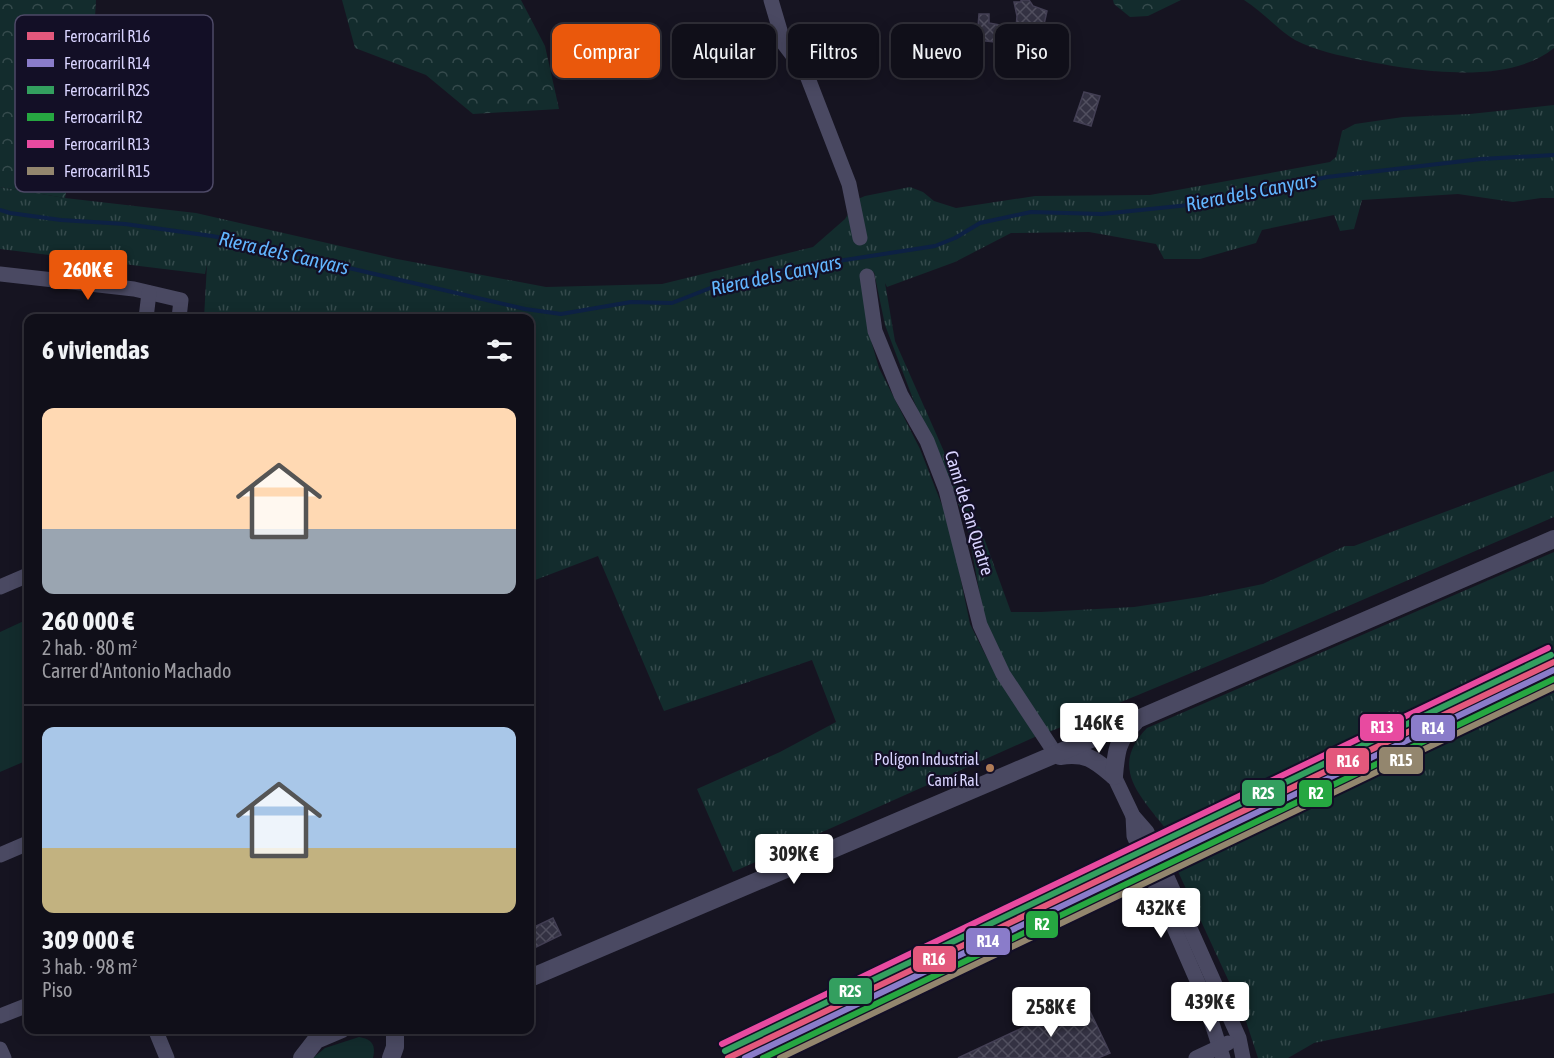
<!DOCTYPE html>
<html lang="es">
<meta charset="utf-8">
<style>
:root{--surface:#100f19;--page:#1e1d26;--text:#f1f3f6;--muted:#9c9ca2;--line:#302f38;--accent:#ea580c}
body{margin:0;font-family:"Asap Condensed",sans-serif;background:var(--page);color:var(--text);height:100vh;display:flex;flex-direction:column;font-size:22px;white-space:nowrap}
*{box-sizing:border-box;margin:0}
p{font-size:20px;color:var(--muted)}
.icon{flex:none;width:33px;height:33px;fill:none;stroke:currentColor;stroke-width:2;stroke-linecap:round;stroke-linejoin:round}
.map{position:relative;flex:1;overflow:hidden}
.drawer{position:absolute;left:24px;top:314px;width:510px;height:720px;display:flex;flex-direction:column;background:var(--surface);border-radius:12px;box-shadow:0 3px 15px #0003,0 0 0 2px var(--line)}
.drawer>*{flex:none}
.top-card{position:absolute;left:552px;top:24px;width:570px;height:54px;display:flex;gap:12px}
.price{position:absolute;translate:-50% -51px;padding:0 14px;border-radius:6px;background:#fff;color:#222;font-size:20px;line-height:39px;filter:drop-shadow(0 2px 3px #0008)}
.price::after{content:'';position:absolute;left:50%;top:36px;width:18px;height:14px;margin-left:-9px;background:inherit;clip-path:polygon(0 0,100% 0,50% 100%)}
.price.selected{background:var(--accent);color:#fff}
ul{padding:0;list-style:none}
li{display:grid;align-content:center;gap:12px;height:318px;padding:0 18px}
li+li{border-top:2px solid var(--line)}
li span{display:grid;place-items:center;height:186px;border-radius:12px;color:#555}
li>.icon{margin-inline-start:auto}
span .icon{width:108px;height:108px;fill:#fffc;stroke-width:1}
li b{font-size:26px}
h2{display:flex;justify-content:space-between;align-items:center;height:72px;padding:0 18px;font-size:26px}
.chip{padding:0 21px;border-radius:12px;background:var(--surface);box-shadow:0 3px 15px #0003,0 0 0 2px var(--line);font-size:21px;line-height:54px}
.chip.selected{background:var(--accent);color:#fff}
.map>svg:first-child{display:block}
.grass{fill:url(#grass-tufts)}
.forest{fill:url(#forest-crowns)}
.green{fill:#132c2d}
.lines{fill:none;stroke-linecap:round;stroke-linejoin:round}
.stream{stroke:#0d2144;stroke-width:4}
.building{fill:url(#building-cross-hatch);stroke:#433f54;stroke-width:1.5}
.minor{stroke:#4a4962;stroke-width:15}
.tertiary{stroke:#4a4962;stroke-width:18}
.rail-1-casing{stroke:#130f26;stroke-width:10}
.rail-2-casing{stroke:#130f26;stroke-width:10}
.rail-3-casing{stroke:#130f26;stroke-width:10}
.rail-4-casing{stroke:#130f26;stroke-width:10}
.rail-5-casing{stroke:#130f26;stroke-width:10}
.rail-6-casing{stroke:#130f26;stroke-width:10}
.rail-1{stroke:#e3587c;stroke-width:6}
.rail-2{stroke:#8a7cca;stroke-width:6}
.rail-3{stroke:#339f5f;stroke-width:6}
.rail-4{stroke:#26a741;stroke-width:6}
.rail-5{stroke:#e84aa0;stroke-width:6}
.rail-6{stroke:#93866e;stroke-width:6}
.bus-dot{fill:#b07c57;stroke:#130f26;stroke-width:2}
.labels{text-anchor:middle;stroke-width:4.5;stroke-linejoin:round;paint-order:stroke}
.bus-label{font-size:16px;fill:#d9d4ff;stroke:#130f26;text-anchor:end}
.street-label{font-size:18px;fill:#d9d4ff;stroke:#130f26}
.water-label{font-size:20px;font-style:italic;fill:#62b6ff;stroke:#130f26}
.key{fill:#130f26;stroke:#4e4a67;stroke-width:1.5}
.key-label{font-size:16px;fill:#d9d4ff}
.line-badge{stroke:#130f26;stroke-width:2}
.badge-label{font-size:16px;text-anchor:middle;font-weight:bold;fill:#fff}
</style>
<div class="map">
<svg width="1554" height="1058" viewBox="0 0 1554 1058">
<defs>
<pattern id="grass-tufts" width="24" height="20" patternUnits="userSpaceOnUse" patternTransform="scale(1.5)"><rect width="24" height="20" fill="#132c2d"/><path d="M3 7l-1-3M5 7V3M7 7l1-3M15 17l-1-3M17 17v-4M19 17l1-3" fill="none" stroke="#354a4c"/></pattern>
<pattern id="forest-crowns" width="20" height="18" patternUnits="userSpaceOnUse" patternTransform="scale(1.5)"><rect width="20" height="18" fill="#132c2d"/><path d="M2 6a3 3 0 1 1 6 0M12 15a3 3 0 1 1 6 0" fill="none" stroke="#354a4c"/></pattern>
<pattern id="building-cross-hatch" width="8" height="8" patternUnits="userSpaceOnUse" patternTransform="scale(1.5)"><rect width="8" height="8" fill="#343243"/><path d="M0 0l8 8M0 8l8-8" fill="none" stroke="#514f5f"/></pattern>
</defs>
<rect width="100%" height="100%" fill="#161421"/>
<g class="grass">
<path d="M1554,105V198H1541L1513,202L1458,194L1362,200L1354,229L1340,231L1334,215L1262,230L1256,243L1200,259H1164L1156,244L1089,232L1011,233L955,262L887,287L885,283L895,341L977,526L980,527L1011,612H1041L1134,607L1200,597L1263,584L1345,546H1354L1554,471V517L1256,646L1049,732L1002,662L984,617L967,524L913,399L885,325L874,272L861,273L870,337L879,368L920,449L949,523L970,624L986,656L1037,736L733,872L697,789L780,752L836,722L812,660L664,711L598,556L530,582V318H204L207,264L205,274L0,249V187L65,198L196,213L397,259L546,287L662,284L813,247L845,219L858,199L865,196L910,187L923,192L934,201L956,208L1035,196L1150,195L1330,162L1336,157L1342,131L1355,124L1403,117L1470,114Z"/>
<path d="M1554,552V652L1169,833C1143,798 1107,769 1147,728Z"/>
<path d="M1554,681V993L1314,1043L1288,1058H1258L1243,1012L1175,865L1410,753Z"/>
</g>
<g class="forest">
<path d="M0,0H96L95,18L87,45L88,57L81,90L67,138L68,182L65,198L0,187Z"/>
<path d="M342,0H521L545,46L559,109L473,114L426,75L355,48Z"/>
<path d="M1113,0H1181L1148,16L1130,17L1114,4Z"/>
<path d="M1244,0H1554V48C1508,86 1415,71 1361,60C1338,55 1316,51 1295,40C1277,29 1262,11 1244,0Z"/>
</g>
<g class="green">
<path d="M28,619V760L0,772V632Z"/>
<path d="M359,1037C372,1039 376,1045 373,1058H313L325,1048Z"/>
</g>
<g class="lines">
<path class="stream" d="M0,210L10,213L61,220L125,224L212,236L279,249L349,268L525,309L561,314L631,302L672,303L713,287L787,269L935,246L955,238L980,223L1031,212L1102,214L1208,203L1327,177L1481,159L1554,155"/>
</g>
<g class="building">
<path d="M1021,0H1029L1033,6L1047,11L1041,38L1046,43V48L1039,51L1034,49L1033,46L977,40L979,14H989V23L1016,28L1017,16L1014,2H1021Z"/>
<path d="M1084,92L1100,96L1091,126L1074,121Z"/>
<path d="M553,918L561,935L530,950V929Z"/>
<path d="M1084,999L1110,1053L1098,1058H958Z"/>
</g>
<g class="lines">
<g class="minor">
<path d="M771,0L784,44L806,73L849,184L860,238"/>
<path d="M0,274L134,289L181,300L179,318"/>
<path d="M867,276L875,331L901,395L927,441L946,490L980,625L1003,674L1055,753"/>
<path d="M146,318L149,293"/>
<path d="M0,587L28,575"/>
<path d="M1114,776L1133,816L1147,832L1239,1038L1243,1058"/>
<path d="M1133,816L1134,836L1202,992L1223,1058"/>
<path d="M0,855L28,843"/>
<path d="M0,1016L28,1005"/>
<path d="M155,1029L167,1058"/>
<path d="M0,1049L4,1058"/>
<path d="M1196,1058L1228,1043"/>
</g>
<g class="tertiary">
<path d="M1060,756C1087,752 1095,760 1114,776"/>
<path d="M1114,776C1116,752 1117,740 1135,722"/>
<path d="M530,978L1138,719L1554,539"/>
<path d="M302,1058L316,1040L342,1029"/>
<path d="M391,1058L395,1047V1036"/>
</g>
<g class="rail-1-casing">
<path id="rail-1" d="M728,1058L1554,662"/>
</g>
<g class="rail-2-casing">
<path id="rail-2" d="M745,1058L1554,670"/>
</g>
<g class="rail-3-casing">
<path id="rail-3" d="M725,1051L1551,655"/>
</g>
<g class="rail-4-casing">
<path id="rail-4" d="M763,1058L1554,679"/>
</g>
<g class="rail-5-casing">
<path id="rail-5" d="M722,1044L1548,648"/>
</g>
<g class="rail-6-casing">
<path id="rail-6" d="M780,1058L1554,687"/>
</g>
<use href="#rail-1" class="rail-1"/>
<use href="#rail-2" class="rail-2"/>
<use href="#rail-3" class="rail-3"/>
<use href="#rail-4" class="rail-4"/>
<use href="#rail-5" class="rail-5"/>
<use href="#rail-6" class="rail-6"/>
</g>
<circle class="bus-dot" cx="990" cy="768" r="5"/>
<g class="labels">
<g class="bus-label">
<text x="979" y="765">Polígon Industrial<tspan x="979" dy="21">Camí Ral</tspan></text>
</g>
<g class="street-label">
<text transform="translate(969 513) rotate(73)" y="6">Camí de Can Quatre</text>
</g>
<g class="water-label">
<text transform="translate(1251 192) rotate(-11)" y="7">Riera dels Canyars</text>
<text transform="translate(284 253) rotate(13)" y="7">Riera dels Canyars</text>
<text transform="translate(776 275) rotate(-12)" y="7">Riera dels Canyars</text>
</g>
</g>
<rect x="15" y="15" width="198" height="177" rx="9" class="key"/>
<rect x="27" y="32" width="27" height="8" fill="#e3587c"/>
<rect x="27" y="59" width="27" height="8" fill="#8a7cca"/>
<rect x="27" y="86" width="27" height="8" fill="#339f5f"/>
<rect x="27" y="113" width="27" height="8" fill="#26a741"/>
<rect x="27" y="140" width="27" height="8" fill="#e84aa0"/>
<rect x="27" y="167" width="27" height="8" fill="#93866e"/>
<g class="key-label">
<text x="64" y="42">Ferrocarril R16</text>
<text x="64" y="69">Ferrocarril R14</text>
<text x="64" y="96">Ferrocarril R2S</text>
<text x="64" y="123">Ferrocarril R2</text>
<text x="64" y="150">Ferrocarril R13</text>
<text x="64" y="177">Ferrocarril R15</text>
</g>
<g class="line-badge">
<rect x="1359" y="713" width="46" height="29" rx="6" fill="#e84aa0"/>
<rect x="1410" y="714" width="46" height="28" rx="6" fill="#8a7cca"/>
<rect x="1378" y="746" width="46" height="29" rx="6" fill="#93866e"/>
<rect x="1325" y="747" width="45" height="28" rx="6" fill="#e3587c"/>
<rect x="1241" y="779" width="45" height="28" rx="6" fill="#339f5f"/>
<rect x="1298" y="779" width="35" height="29" rx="6" fill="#26a741"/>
<rect x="1025" y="910" width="34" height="29" rx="6" fill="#26a741"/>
<rect x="965" y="927" width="46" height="29" rx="6" fill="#8a7cca"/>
<rect x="912" y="945" width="45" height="28" rx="6" fill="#e3587c"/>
<rect x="828" y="977" width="45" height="28" rx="6" fill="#339f5f"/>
</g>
<g class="badge-label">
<text x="1382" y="733">R13</text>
<text x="1433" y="734">R14</text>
<text x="1401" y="766">R15</text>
<text x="1348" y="767">R16</text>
<text x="1263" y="799">R2S</text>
<text x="1316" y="799">R2</text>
<text x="1042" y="930">R2</text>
<text x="988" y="947">R14</text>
<text x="934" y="965">R16</text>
<text x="850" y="997">R2S</text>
</g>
</svg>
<b class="price selected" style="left:88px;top:301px">260K €</b>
<b class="price" style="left:1099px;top:754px">146K €</b>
<b class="price" style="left:794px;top:885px">309K €</b>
<b class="price" style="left:1161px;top:939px">432K €</b>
<b class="price" style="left:1210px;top:1033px">439K €</b>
<b class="price" style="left:1051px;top:1038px">258K €</b>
<div class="top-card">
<a class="chip selected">Comprar</a>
<a class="chip">Alquilar</a>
<a class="chip">Filtros</a>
<a class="chip">Nuevo</a>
<a class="chip">Piso</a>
</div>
<section class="drawer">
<h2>6 viviendas<svg class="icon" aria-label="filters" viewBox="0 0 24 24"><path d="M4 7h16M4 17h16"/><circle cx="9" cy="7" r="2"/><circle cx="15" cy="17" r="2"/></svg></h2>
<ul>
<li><span style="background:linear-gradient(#ffd9b3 65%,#9aa5b1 0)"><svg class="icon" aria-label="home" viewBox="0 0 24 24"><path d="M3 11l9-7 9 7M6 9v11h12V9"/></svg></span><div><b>260 000 €</b><p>2 hab. · 80 m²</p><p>Carrer d'Antonio Machado</p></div></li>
<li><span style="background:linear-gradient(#a9c7e8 65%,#c2b280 0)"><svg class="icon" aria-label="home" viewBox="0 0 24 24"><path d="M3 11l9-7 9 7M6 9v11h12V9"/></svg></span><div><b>309 000 €</b><p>3 hab. · 98 m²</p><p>Piso</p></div></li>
</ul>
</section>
</div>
